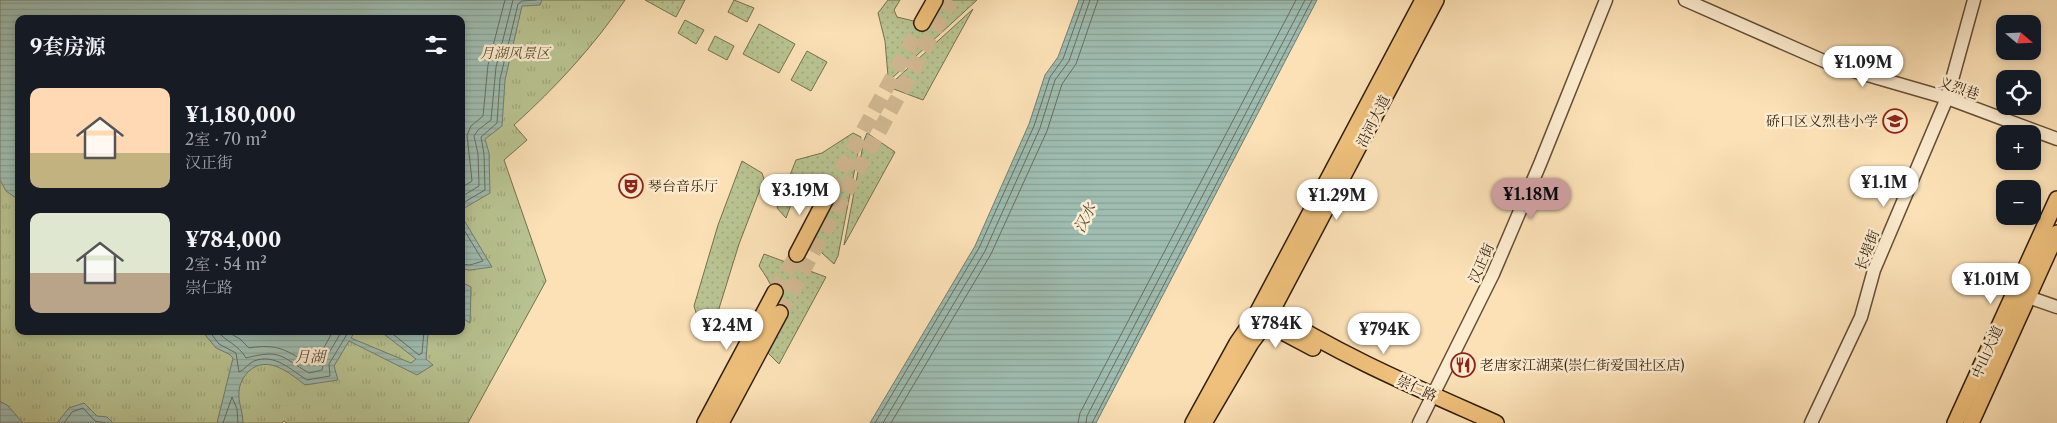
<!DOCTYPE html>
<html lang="zh">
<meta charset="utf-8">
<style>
:root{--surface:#171b24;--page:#20242c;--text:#f1f3f6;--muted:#9ea1a6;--accent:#c59692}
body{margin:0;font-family:"Libre Caslon Text","Noto Serif SC",serif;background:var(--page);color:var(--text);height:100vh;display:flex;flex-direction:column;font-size:19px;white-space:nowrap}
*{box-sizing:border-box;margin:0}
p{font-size:16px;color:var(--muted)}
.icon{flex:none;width:28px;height:28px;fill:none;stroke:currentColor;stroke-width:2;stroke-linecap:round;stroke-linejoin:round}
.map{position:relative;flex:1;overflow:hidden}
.sheet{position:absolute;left:15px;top:15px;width:450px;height:320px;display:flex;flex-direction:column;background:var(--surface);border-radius:10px;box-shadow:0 2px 8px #0003}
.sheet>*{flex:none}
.needle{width:32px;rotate:109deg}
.fabs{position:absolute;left:1996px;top:15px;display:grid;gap:10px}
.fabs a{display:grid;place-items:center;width:45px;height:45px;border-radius:10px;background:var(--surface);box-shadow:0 2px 8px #0003;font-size:25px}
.price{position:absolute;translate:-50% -42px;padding:0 11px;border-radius:18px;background:#fff;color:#222;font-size:16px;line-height:32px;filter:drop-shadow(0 1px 2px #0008)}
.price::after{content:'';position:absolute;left:50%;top:30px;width:15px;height:11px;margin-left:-8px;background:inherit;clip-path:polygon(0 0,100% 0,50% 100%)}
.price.on{background:var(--accent);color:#111}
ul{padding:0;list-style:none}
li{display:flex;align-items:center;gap:15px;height:125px;padding:0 15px}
li span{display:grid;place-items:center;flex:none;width:140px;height:100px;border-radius:10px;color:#555}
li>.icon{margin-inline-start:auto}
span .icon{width:60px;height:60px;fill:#fffc;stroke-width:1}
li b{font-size:21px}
h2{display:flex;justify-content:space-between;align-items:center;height:60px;padding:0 15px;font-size:21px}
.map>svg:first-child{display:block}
.grass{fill:url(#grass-dots);stroke:#75714e}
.park{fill:url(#park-tufts);stroke:#75714e;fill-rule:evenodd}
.water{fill:url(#water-rules);stroke:#737d6f}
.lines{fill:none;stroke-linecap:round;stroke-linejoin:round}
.shore{stroke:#686e5e;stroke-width:1}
.major-tunnel{stroke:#d3ba94;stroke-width:15;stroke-dasharray:15 8;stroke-linecap:butt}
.minor-casing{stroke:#644f36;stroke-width:15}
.major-casing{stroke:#311e0b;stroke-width:18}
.minor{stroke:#fdecd0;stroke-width:12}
.major{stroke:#eec07b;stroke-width:15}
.labels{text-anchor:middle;stroke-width:5;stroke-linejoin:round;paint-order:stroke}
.park-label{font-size:14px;font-style:italic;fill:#5a5034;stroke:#fdecd0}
.street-label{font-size:14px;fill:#311e0b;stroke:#fdecd0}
.poi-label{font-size:14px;fill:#311e0b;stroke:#fdecd0;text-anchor:start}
.water-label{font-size:15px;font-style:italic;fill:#524e3d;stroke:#fdecd0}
</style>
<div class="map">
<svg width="2057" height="423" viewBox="0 0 2057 423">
<defs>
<pattern id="grass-dots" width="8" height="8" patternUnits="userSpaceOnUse" patternTransform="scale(1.25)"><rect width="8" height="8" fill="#b9c492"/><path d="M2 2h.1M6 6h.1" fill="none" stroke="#a0a87d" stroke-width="1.8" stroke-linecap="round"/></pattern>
<pattern id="park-tufts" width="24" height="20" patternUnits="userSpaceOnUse" patternTransform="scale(1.25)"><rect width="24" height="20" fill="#b9c492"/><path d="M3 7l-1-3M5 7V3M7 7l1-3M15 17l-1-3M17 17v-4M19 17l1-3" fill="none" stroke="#a0a87d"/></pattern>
<pattern id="water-rules" width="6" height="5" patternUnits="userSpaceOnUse" patternTransform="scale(1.25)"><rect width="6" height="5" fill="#9fbdb1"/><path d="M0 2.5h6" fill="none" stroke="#89a297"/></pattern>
</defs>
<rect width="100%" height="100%" fill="#fce1b6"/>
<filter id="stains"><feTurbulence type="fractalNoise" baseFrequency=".004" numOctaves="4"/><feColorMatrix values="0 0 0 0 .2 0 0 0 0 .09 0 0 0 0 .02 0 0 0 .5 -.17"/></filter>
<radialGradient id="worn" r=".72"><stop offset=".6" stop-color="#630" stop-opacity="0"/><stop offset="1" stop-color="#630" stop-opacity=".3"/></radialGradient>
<g class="grass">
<path d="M645,0H685L676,17Z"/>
<path d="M734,0L754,8L747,22L728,12Z"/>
<path d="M888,0H900L894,10L897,17L922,23L941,0H977L891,79L888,76L885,41L878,13Z"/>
<path d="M973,9L923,100L891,88L894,81Z"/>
<path d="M685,20L704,30L696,44L678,33Z"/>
<path d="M759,24L795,44L779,73L743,54Z"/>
<path d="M715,36L734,46L727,60L708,50Z"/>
<path d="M807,51L827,62L811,91L791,80Z"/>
<path d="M853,133L861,137L838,256L834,264L810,242L832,193L814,176L805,175L801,178L786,218L777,208L796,160L822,153Z"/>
<path d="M867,133L895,152L844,245L864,140Z"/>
<path d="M742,161L762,173L764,179L739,244L717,315C712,323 703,321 697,316L694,306L718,225Z"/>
<path d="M764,254L826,277L779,364L766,351C778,311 785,303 759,266Z"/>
</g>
<path class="park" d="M0,0H625C593,47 556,87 514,125L527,140L504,160L546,281L468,423H287L284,421L282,423H0ZM19,19H461V331H19Z"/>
<g class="water">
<path d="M0,0H542L540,5L522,6L505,80L502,126L485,139L489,153L490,193L461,210V19H19V200L6,191L0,180Z"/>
<path d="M1079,0H1317L1096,423H870L975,246L1029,124L1045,75L1058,57Z"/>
<path d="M461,215L492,267L470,270L461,269Z"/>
<path d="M461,282L471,287L470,323L461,317Z"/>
<path d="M202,331H355L351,338L411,363L416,359L380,331H442L444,334H428L426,359L433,365L417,375L349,341L334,366L338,380L305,385C291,374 268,354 249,371C244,376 239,384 239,392C238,402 243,412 243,423H217L233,358L229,354L216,348Z"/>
<path d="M0,401L8,406L23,423H0Z"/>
<path d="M84,403L97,416L107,417L113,423H57L69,408Z"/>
</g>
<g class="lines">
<g class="shore">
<path d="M461,188L472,181L467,135L471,126L483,116L488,65L505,0"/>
<path d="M461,197L479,186L478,154L474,136L478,130L491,120L496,67L513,0"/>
<path d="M461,204L485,190L484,154L481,137L497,123L500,79L518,4L522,1L536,0"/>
<path d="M461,225L483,261L470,265L461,264"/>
<path d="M209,331L219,344L236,353L239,372C244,370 248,364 254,361C275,353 291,370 307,380L330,376L329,364L349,331"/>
<path d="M217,331C226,342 238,344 246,358C281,349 280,356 309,373L322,370L324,361L342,331"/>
<path d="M226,331L240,339L249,348C279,343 287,351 311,365L315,364L333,331"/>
<path d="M389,331L419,355L422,353L424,331"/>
<path d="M64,423L72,412L83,408L95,421L106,423"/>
<path d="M223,423L232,397L237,409L238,423"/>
<path d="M875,423L979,248L1034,126L1050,77L1063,59L1084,0"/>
<path d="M883,423L985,251L1040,128L1055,80L1069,61L1090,0"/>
<path d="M891,423L991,254L1047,131L1062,84L1076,64L1098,0"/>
<path d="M1078,423L1080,413L1296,0"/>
<path d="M1086,423L1087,416L1305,0"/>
<path d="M1092,423L1312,0"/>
</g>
<g class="major-tunnel">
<path d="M830,191L922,23"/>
<path d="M775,292L797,254"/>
<path d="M780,313L951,0"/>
</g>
<g class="minor-casing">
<g id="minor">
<path d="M1685,0L1833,65L1947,98L2057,139"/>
<path d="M2028,297L2057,307"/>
<path d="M1419,423L1493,274L1540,164L1606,0"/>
<path d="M1811,423L1861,317L1874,270L1947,98L1974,0"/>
</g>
</g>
<g class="major-casing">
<g id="major">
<path d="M922,23L935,0"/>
<path d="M797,254L830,191"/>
<path d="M1263,306C1336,354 1417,388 1496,423"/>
<path d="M1258,319L1313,348"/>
<path d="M705,423L775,292"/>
<path d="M721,423L780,313"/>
<path d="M1193,423L1237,343L1255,317L1423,0"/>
<path d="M1204,423L1251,343L1265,324L1436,0"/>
<path d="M1955,423L2057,199"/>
<path d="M1971,423L2057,233"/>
</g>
</g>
<use href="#minor" class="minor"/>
<use href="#major" class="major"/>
</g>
<defs>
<g id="school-ring" transform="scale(1.25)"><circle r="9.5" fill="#fdecd0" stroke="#8f2418" stroke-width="1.5"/><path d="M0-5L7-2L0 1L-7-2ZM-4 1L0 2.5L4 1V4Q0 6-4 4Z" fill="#8f2418"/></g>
<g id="theatre-ring" transform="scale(1.25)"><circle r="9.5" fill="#fdecd0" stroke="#8f2418" stroke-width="1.5"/><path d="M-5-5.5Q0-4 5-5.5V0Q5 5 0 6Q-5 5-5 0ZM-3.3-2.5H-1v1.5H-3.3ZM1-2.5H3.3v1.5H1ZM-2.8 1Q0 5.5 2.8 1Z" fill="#8f2418"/></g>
<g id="restaurant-ring" transform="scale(1.25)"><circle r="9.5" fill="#fdecd0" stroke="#8f2418" stroke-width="1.5"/><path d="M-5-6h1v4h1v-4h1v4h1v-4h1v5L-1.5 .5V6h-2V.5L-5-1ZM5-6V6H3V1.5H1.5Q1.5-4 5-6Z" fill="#8f2418"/></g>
</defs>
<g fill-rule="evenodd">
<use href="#school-ring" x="1895" y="121"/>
<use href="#theatre-ring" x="631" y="186"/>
<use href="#restaurant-ring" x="1463" y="365"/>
</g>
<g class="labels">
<g class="park-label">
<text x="515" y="58">月湖风景区</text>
</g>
<g class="street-label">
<text transform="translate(1959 88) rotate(19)" y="5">义烈巷</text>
<text transform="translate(1373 121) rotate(-63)" y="5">沿河大道</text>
<text transform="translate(1867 250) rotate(-69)" y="5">长堤街</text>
<text transform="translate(1481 263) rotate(-66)" y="5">汉正街</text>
<text transform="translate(1987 352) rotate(-66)" y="5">中山大道</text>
<text transform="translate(1417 388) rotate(25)" y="5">崇仁路</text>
</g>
<g class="poi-label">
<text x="1878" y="126" text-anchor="end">硚口区义烈巷小学</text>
<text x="648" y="191">琴台音乐厅</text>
<text x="1480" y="370">老唐家江湖菜(崇仁街爱国社区店)</text>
</g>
<g class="water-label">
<text transform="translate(1085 218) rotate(-64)" y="5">汉水</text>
<text x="310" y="362">月湖</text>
</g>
</g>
<rect width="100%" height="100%" filter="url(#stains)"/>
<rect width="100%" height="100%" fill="url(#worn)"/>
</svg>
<div class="fabs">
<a><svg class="needle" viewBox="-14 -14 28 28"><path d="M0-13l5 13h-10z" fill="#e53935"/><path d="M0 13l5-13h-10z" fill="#9ea1a6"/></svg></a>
<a><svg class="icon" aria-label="locate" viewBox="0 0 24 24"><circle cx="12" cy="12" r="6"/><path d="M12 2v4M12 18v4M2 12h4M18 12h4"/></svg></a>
<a>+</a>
<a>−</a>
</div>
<b class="price" style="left:1863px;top:88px">¥1.09M</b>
<b class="price" style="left:1884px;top:208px">¥1.1M</b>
<b class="price" style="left:800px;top:216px">¥3.19M</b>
<b class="price on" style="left:1531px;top:220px">¥1.18M</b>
<b class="price" style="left:1337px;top:221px">¥1.29M</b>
<b class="price" style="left:1991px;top:305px">¥1.01M</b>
<b class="price" style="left:1276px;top:349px">¥784K</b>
<b class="price" style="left:727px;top:351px">¥2.4M</b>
<b class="price" style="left:1384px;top:355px">¥794K</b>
<section class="sheet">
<h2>9套房源<svg class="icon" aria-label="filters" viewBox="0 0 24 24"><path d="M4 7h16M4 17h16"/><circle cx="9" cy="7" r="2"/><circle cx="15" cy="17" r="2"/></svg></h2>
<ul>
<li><span style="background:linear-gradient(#ffd9b3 65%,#c2b280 0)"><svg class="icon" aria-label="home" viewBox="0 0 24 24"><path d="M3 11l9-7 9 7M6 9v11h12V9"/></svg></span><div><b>¥1,180,000</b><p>2室 · 70 m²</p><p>汉正街</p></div></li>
<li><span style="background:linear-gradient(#dfe7d0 60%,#b9a48a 0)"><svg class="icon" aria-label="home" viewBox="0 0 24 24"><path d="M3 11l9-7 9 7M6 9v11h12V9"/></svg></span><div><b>¥784,000</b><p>2室 · 54 m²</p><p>崇仁路</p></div></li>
</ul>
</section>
</div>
